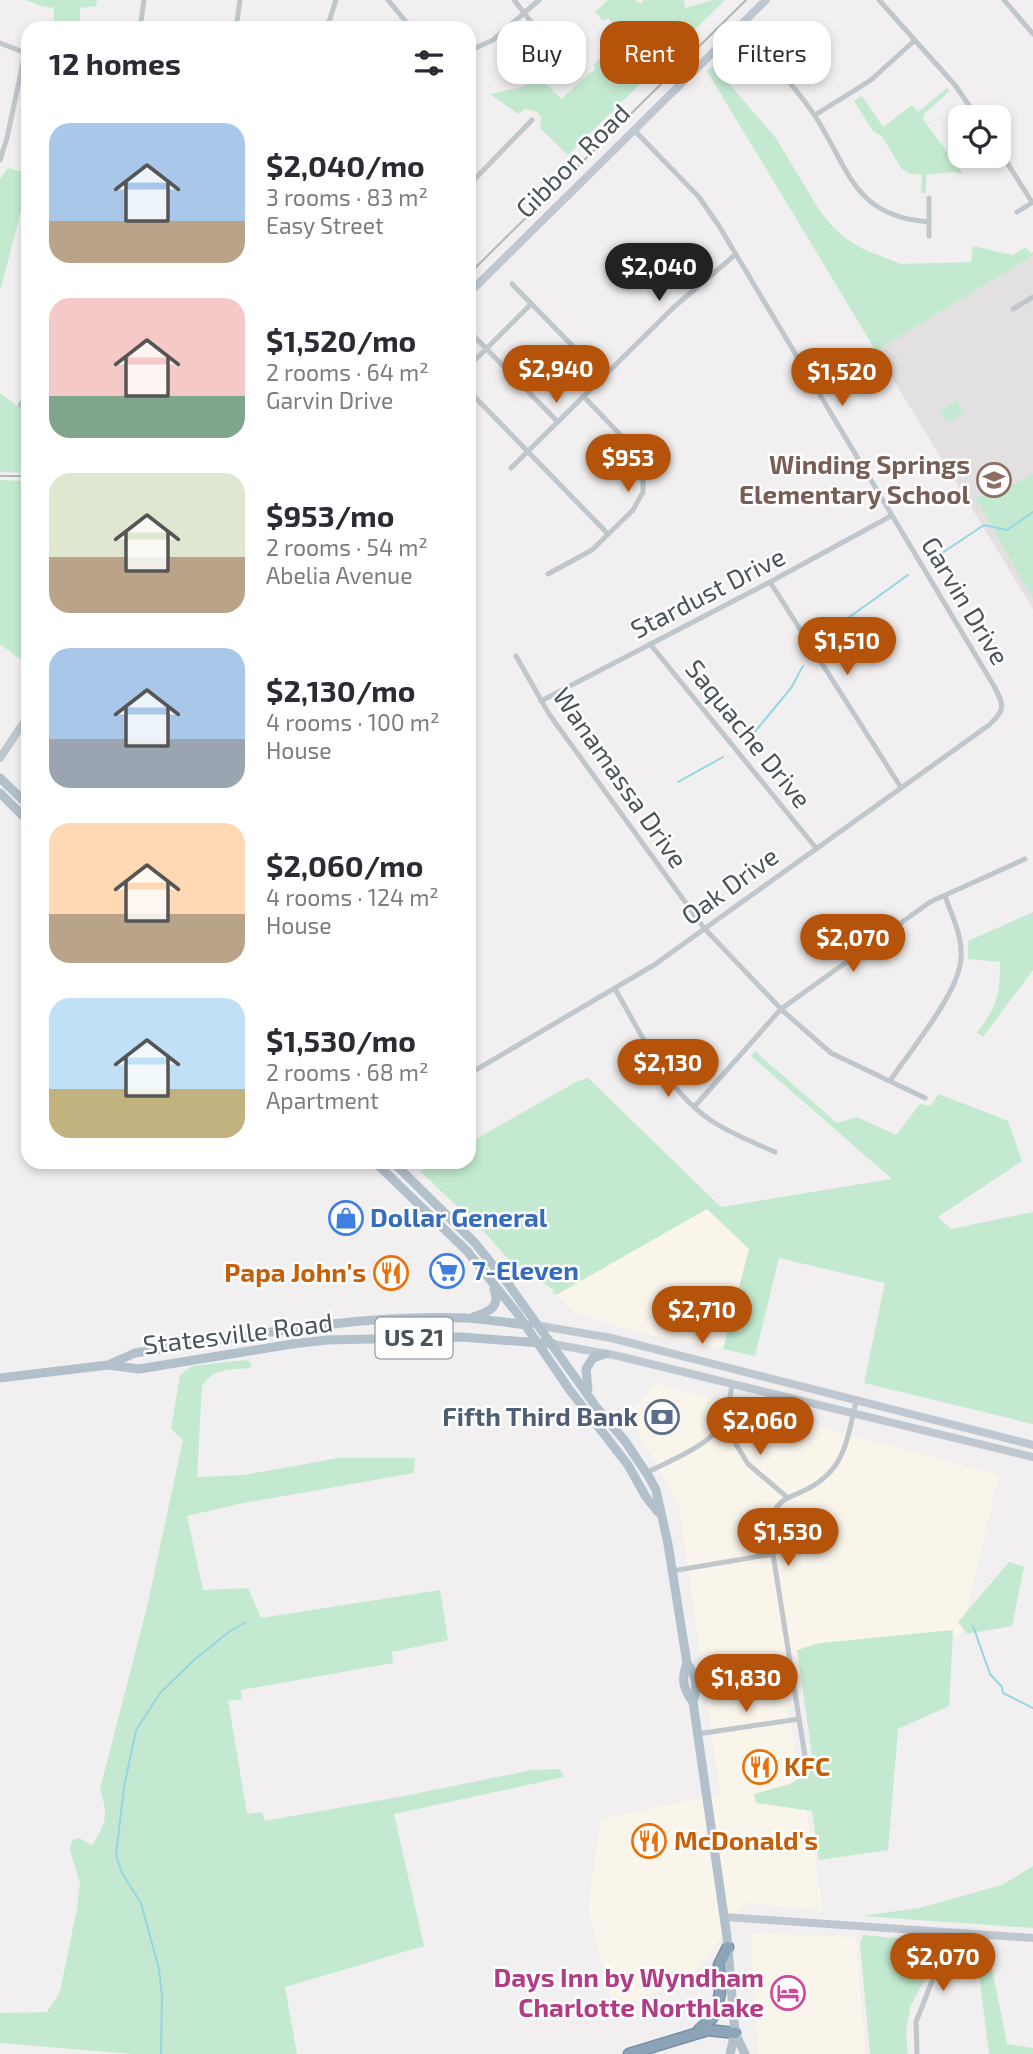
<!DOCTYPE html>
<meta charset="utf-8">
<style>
:root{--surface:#fff;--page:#f7f7f7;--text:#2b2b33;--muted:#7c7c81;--accent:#b45309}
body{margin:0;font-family:"Exo 2",sans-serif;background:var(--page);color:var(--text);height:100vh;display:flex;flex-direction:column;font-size:26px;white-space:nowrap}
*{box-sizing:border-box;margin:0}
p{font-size:23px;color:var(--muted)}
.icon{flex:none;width:38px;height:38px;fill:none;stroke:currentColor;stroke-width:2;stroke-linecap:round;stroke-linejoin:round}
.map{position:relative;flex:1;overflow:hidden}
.sheet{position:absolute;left:21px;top:21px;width:455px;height:1148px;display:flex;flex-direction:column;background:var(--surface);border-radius:21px;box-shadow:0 4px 10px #0003}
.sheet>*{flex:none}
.top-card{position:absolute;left:497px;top:21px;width:430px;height:63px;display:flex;gap:14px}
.tools{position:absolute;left:948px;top:105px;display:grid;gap:14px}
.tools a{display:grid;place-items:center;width:63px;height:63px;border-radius:14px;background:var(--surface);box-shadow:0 4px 10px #0003;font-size:35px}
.price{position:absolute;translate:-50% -60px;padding:0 16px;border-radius:24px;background:var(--accent);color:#fff;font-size:23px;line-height:46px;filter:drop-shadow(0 2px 4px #0008)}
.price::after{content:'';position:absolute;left:50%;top:42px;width:21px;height:16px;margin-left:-10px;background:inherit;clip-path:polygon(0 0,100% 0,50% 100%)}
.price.selected{background:#222;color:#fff}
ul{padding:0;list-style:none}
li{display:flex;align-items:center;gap:21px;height:175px;padding:0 28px}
li span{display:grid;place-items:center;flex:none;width:196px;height:140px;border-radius:21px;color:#555}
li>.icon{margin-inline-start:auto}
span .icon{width:84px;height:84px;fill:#fffc;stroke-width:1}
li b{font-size:30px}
h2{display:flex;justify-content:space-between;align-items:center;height:84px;padding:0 28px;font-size:30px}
.tag{padding:0 24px;border-radius:21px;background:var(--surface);box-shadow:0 4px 10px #0003;font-size:24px;line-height:63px}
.tag.selected{background:var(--accent);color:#fff}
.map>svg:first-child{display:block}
.commercial{fill:#faf5eb}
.education{fill:#e2e0e1}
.green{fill:#c3ead0}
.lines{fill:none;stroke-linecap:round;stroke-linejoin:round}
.stream{stroke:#95d6e2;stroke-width:2}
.highway-casing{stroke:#788fa4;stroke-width:13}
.street{stroke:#bfc7cc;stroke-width:5}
.secondary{stroke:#bfc8d1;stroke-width:8}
.primary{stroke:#b2c0cb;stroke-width:9}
.highway{stroke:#8ca4b8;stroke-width:10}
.rail{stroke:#b2b5b9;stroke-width:2}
.labels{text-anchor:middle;stroke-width:5;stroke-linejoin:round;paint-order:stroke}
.shield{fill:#fff;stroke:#80878c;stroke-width:2}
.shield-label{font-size:24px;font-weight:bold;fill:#49535a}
.street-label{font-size:26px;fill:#49535a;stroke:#fff}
.education-label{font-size:26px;font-weight:bold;fill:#785e54;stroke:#fff;text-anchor:end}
.shop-label{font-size:26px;font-weight:bold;fill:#366cbe;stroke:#fff;text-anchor:start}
.food-label{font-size:26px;font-weight:bold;fill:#c56008;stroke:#fff;text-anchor:start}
.service-label{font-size:26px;font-weight:bold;fill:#4e5e75;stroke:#fff;text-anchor:end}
.hotel-label{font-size:26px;font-weight:bold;fill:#b23c85;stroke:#fff;text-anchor:end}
</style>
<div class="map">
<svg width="1033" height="2054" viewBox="0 0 1033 2054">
<rect width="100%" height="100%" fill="#f1efef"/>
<g class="commercial">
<path d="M707,1209L749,1249L723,1349L644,1334L591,1318L574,1312L556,1295Z"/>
<path d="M656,1384L999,1475L961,1634L779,1657L824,1911L746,1903L689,1980L614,2007L588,1909L601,1819L720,1794L679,1503L628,1414Z"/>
<path d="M751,1933L856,1937L865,2054H758Z"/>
</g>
<path class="education" d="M1033,255V609L876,351Z"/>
<g class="green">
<path d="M25,0H97L96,6L80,8V28H54V8L41,6Z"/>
<path d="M608,0H635L641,4L644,0H684L685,8L713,0H725L568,155L540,128L541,117L537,112L525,109L518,114L490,94L526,86L497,49L506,43L561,99L595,69L593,65L624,36L608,18L603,21L595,12Z"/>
<path d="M715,64L724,78L775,137L818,208L831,225L845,238L863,249L901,264L971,262L973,246L1013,255L1026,247L1030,253L1033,252V255L876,351L707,71Z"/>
<path d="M947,88L950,91L925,113L923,119L963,174L952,172L926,175V193H921L922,175L908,173L901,168L882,136L873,131L854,101L862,96L883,127L912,105L918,112Z"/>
<path d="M8,168L28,174V196H25L0,291V179Z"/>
<path d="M0,393L28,414V473L0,472Z"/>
<path d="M957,400L964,413L947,423L940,411Z"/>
<path d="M1033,474V599L975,497L997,494Z"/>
<path d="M0,480L28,481V665L0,644Z"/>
<path d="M1033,912V970L983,1037L977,1033C997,1006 1000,995 1000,962L968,959V941Z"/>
<path d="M755,1051L837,1123L857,1117L896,1135L920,1104L930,1106L939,1094L1008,1121L1022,1161L938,1217L951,1229L1033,1212V1424L864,1383L885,1283L779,1258L755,1356L723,1349L749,1249L707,1209L556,1295L552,1292L554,1290L511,1262L486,1234L420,1171L436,1162H469V1143L576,1082L588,1078L721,1207L892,1179L751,1056Z"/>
<path d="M246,1360L252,1364L250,1368C229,1370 215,1367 202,1386L197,1477L244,1475L338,1458H415L414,1473L239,1504L187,1516L203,1590L248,1588L261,1618L440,1590L448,1640L392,1652L393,1663L241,1690L242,1699L228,1701L247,1814L262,1812L265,1821L404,1796L532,1770L560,1769L564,1777L394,1814L424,1946L285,1987L297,2054H133L0,2043V2013L47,2012L60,1992L77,1908L80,1883L70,1850L72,1840L79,1838L92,1845C107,1824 108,1813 100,1789L147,1607L183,1440L171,1429L180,1375L192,1366Z"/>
<path d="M1009,1562L1024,1567L1012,1626L967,1634L958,1622Z"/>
<path d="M953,1630L949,1706L898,1729L888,1850L819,1860L812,1811L756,1803L754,1794L790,1784L814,1769L797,1650L820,1643Z"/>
<path d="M1033,1866V1928L861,1916L919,1908L1002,1885Z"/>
<path d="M863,1935L926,1941L928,1961L924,1981L910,2007L906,2033L908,2054H870L860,1943Z"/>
<path d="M959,1946L988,1948L1007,2044L1033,2048V2054H989L979,1975L950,1973Z"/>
</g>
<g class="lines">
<g class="stream">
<path d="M939,555L984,525L1007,530L1033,512"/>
<path d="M825,641L830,631L908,575"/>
<path d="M744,745L791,688L803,666"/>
<path d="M678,782L723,757"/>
<path d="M973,1626L990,1674L1002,1687L1003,1693L1033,1708"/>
<path d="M161,2054L162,1997L159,1969L141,1903L122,1873L116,1855L124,1787L136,1730L160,1693L194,1660L230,1631L246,1622"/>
</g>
<g class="highway-casing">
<g id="highway">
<path d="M699,2030L712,2018L717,2006L720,1993L719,1965L728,1947"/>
<path d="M629,2054L708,2030L735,2033"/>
</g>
</g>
<g class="street">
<path d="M388,0L411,28"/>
<path d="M514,0L532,23L583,66"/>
<path d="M879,0L955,85L977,117"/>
<path d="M1004,0L1033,34"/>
<path d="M740,25C764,55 794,84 815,116C850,170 853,216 929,222"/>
<path d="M140,28L144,0"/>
<path d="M236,28L240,0"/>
<path d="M327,28L336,0"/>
<path d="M0,43L26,53"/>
<path d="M469,51L493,40L539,0"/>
<path d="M815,115L871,80L914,41"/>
<path d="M999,150L1032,202"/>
<path d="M0,160L7,138L25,53"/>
<path d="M469,185L532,120"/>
<path d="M1017,212L1033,202"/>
<path d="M929,236V198"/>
<path d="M512,284L603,377"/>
<path d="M1013,309L1033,297"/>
<path d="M469,331L558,422"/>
<path d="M469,366L531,304"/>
<path d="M469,391L608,534"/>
<path d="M20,405L28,394"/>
<path d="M511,468L674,307L736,254"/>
<path d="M548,574L592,550L633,510L643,492V469L637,452L584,397"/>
<path d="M770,582L900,786"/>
<path d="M650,644L816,848"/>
<path d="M516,656L549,714L704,928L783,1011L831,1053L925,1098"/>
<path d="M541,701L770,582L891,516"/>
<path d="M615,989C643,1036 667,1093 715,1123C734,1135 755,1143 775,1152"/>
<path d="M469,1074L654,965L989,725C1006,710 1004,705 994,686L719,226L699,197L634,130"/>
<path d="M890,1081C910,1050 958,995 961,959C963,937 952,916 945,896"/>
<path d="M695,1106L781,1009L930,902L1025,859"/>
<path d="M723,1423L748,1464L788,1498"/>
<path d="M646,1473C667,1462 713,1444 723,1422C728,1411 730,1398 732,1385"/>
<path d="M672,1571L773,1554"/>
<path d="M697,1734L799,1719"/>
<path d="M807,1769L773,1554C764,1480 795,1510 831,1471C848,1452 850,1423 857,1399"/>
<path d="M917,2054L916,2022L940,1961L942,1931"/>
</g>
<g class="secondary">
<path d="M469,293L766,0"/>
<path d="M0,758L28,716"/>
<path d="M541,1326L611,1338L1033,1445"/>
<path d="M553,1344L618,1356L1033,1457"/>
<path d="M725,1917L1033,1938"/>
</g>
<g class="primary">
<path d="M0,778L28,805"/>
<path d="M0,793L28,821"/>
<path d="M375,1162L467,1251L517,1313L569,1389L628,1465L646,1497L658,1512"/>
<path d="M393,1162L475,1243L509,1285L597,1408L625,1441L649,1477L656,1490L668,1544L687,1663C681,1679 683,1689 693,1702L727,1937L735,2033L730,2054"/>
<path d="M473,1317C489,1312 501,1307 494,1289"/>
<path d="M110,1364L135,1353C244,1337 354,1314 465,1318C486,1319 507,1323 529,1325"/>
<path d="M0,1378L108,1365L139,1369L292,1344L327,1340L461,1337L553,1344"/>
<path d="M588,1390L586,1369L593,1358L605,1354"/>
<path d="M687,1663C697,1677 698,1686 693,1702"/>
<path d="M735,2033L745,2054"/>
</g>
<use href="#highway" class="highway"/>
<g class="rail">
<path d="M469,274L746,0"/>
<path d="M0,476H28"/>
</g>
</g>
<defs>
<g id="school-ring" transform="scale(1.75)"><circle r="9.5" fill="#fff" stroke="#8d6e63" stroke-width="1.5"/><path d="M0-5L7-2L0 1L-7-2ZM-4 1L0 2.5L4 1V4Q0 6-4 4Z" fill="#8d6e63"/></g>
<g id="shop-ring" transform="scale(1.75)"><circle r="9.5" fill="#fff" stroke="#3f7fe0" stroke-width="1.5"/><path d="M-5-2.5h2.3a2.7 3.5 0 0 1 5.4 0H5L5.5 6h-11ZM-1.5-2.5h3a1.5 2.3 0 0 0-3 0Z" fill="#3f7fe0"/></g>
<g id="supermarket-ring" transform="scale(1.75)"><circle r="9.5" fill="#fff" stroke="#3f7fe0" stroke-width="1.5"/><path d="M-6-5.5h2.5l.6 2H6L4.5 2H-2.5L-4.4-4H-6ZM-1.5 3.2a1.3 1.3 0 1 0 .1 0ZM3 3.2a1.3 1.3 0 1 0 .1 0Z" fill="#3f7fe0"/></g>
<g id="restaurant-ring" transform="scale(1.75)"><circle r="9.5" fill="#fff" stroke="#e8710a" stroke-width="1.5"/><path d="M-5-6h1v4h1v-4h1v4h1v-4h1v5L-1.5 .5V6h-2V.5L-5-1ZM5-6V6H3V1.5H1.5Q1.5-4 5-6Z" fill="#e8710a"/></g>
<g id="bank-ring" transform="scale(1.75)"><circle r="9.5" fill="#fff" stroke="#5c6f8a" stroke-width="1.5"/><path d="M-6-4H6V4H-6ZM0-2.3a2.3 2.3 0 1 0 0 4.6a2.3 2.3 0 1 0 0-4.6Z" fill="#5c6f8a"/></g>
<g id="hotel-ring" transform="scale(1.75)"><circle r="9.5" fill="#fff" stroke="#d1479c" stroke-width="1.5"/><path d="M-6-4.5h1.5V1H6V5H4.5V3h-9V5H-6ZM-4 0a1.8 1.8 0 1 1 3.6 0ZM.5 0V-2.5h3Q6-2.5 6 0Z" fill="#d1479c"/></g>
</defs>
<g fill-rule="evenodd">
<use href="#school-ring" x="994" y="480"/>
<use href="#shop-ring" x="346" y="1218"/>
<use href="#supermarket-ring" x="447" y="1271"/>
<use href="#restaurant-ring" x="391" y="1273"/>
<use href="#bank-ring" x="662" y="1417"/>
<use href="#restaurant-ring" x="760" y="1767"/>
<use href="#restaurant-ring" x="649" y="1841"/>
<use href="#hotel-ring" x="788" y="1993"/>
</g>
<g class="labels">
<rect class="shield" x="375.5" y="1317.5" width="77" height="41" rx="5"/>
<g class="shield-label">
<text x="414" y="1346">US 21</text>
</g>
<g class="street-label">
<text transform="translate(573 161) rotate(-45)" y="9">Gibbon Road</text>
<text transform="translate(708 593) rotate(-27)" y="9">Stardust Drive</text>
<text transform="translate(965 601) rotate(59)" y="9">Garvin Drive</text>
<text transform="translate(748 734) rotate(51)" y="9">Saquache Drive</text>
<text transform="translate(620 778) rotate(55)" y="9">Wanamassa Drive</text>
<text transform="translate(730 886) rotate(-36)" y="9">Oak Drive</text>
<text transform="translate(238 1334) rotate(-7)" y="9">Statesville Road</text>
</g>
<g class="education-label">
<text x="970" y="474">Winding Springs<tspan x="970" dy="30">Elementary School</tspan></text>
</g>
<g class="shop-label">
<text x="370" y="1227">Dollar General</text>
<text x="472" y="1280">7-Eleven</text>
</g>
<g class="food-label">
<text x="366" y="1282" text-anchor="end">Papa John's</text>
<text x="784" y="1776">KFC</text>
<text x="674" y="1850">McDonald's</text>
</g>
<g class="service-label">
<text x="638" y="1426">Fifth Third Bank</text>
</g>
<g class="hotel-label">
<text x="764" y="1987">Days Inn by Wyndham<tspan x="764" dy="30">Charlotte Northlake</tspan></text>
</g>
</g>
</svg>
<div class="tools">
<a><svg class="icon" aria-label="locate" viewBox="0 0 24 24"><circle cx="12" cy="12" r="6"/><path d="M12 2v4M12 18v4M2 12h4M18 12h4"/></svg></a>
</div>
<b class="price selected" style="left:659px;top:303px">$2,040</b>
<b class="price" style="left:556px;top:405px">$2,940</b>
<b class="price" style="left:842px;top:408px">$1,520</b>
<b class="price" style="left:628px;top:494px">$953</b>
<b class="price" style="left:847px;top:677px">$1,510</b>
<b class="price" style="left:853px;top:974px">$2,070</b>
<b class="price" style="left:668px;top:1099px">$2,130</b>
<b class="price" style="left:702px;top:1346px">$2,710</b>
<b class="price" style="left:760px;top:1457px">$2,060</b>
<b class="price" style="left:788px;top:1568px">$1,530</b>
<b class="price" style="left:746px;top:1714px">$1,830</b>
<b class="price" style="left:943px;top:1993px">$2,070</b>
<div class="top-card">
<a class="tag">Buy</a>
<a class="tag selected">Rent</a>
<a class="tag">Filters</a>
</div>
<section class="sheet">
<h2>12 homes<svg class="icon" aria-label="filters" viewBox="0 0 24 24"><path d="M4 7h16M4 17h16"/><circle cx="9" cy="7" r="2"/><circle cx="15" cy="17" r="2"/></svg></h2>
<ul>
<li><span style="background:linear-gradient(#a9c7e8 70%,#b9a48a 0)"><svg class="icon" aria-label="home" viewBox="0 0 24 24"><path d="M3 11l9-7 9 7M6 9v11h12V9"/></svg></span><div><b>$2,040/mo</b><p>3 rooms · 83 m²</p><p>Easy Street</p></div></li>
<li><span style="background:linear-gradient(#f6c9c9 70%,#7fa58c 0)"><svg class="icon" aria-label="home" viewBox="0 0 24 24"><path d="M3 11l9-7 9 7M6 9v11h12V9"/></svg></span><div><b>$1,520/mo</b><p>2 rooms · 64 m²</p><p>Garvin Drive</p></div></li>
<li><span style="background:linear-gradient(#dfe7d0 60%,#b9a48a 0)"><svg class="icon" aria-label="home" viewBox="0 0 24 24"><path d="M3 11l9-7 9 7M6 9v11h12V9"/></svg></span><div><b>$953/mo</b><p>2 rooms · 54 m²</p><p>Abelia Avenue</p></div></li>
<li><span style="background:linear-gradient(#a9c7e8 65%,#9aa5b1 0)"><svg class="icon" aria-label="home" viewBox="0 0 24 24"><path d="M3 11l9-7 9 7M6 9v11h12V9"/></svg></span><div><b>$2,130/mo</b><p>4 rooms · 100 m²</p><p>House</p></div></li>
<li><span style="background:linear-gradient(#ffd9b3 65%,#b9a48a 0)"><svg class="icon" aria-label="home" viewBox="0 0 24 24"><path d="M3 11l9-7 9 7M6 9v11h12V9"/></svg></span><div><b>$2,060/mo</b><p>4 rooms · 124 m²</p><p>House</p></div></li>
<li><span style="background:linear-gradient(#bfe0f5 65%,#c2b280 0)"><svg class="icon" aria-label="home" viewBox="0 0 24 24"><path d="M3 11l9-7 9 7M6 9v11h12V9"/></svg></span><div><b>$1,530/mo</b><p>2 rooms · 68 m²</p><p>Apartment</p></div></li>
</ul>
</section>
</div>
